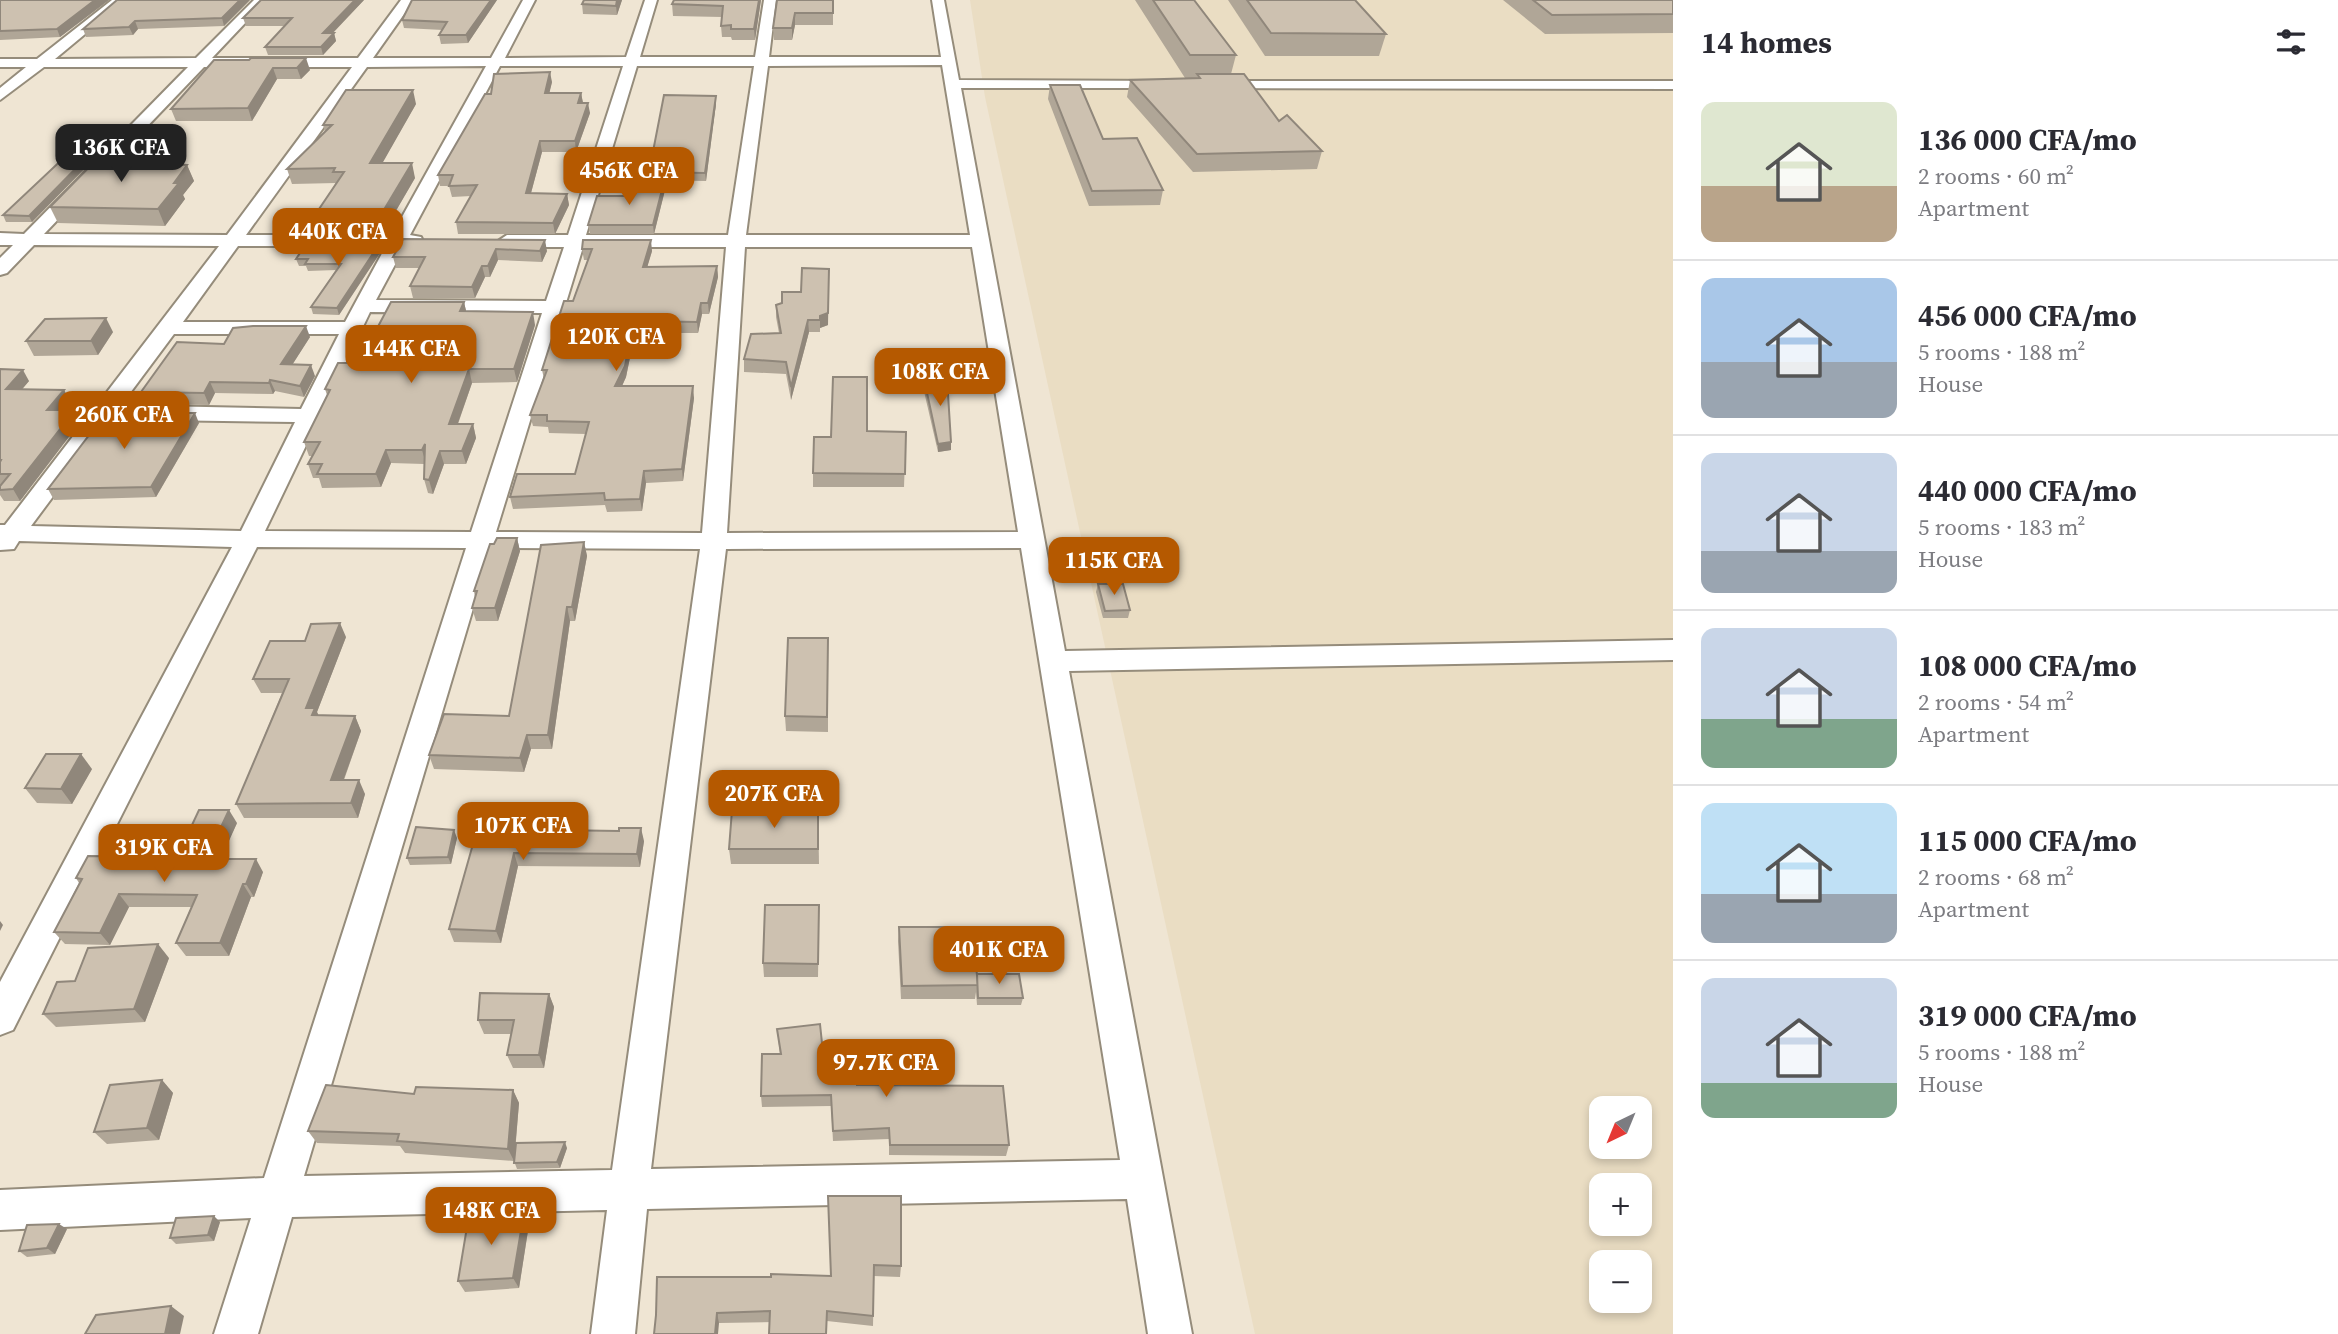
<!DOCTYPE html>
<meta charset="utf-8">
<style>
:root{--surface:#fff;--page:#f2f2f3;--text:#2b2b33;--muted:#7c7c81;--line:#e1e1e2;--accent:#b55900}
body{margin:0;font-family:"Source Serif 4",serif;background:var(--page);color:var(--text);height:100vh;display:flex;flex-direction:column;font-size:26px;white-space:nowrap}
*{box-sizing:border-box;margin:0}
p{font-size:23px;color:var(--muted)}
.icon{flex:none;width:38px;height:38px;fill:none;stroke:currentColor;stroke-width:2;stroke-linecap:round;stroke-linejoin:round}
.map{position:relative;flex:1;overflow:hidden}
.drawer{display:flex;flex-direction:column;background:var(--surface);width:665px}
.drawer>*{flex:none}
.needle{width:46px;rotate:223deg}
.tools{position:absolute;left:1589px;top:1096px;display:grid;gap:14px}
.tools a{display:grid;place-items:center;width:63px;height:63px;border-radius:14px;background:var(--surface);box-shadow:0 4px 10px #0003;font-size:35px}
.price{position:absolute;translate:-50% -60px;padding:0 16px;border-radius:14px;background:var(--accent);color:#fff;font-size:23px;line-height:46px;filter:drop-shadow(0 2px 4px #0008)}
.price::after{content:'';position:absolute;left:50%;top:42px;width:21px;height:16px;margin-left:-10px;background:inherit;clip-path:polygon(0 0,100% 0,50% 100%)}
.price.selected{background:#222;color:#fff}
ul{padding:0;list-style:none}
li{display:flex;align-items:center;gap:21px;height:175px;padding:0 28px}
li+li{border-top:2px solid var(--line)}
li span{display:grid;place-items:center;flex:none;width:196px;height:140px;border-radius:14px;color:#555}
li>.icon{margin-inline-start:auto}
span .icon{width:84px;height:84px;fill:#fffc;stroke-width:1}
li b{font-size:30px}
h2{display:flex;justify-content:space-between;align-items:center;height:84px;padding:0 28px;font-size:30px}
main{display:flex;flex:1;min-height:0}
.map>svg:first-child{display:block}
.built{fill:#eaddc3;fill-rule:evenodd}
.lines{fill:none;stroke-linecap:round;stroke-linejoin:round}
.minor-casing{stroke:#958c7b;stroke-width:4}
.minor{fill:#fff;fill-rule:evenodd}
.wall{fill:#b0a697}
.shaded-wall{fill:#90877b}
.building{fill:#cdc1b0;stroke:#90877b;stroke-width:2}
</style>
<main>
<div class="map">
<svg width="1673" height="1334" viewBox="0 0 1673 1334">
<rect width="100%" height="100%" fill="#efe5d3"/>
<path class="built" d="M970,0H1673V1334H1255L985,97ZM1601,1108H1640V1146H1601ZM1601,1185H1640V1223H1601ZM1601,1262H1640V1300H1601Z"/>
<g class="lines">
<g class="minor-casing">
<g id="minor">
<path d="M112,0H126L55,59L196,58L254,0H267L212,58H358L401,0H414L373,58H491L523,0H535L505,58L626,57L645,0H657L640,57H755L764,0H776L769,57H941L932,0H944L959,80L1171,81L1173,84L1166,88H961L1065,651L1673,640V660L1069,671L1192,1334H1148L1127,1199L647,1209L635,1334H591L607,1210L292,1217L258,1334H214L251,1218L0,1230V1190L264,1178L466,548L257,547L13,1030L0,1035V982L232,547L19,541L14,549L0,550V525H5L219,246L34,245L7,273L0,275V258L13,245H0V233L24,234L188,67H44L0,100V88L26,67H0V59H37ZM942,65L970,235H746L768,66ZM486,66L392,235H246L367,67ZM500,66H623L568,235H507L498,241L507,247H564L546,301L376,300L405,246L421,245L423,241L421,237L410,235ZM637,66H754L728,235H586ZM204,67H352L227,235L44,234ZM238,246H386L345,322H183ZM583,247H726L702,533L496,532ZM745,247H972L1018,532L727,533ZM370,312L542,313L471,532L265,531ZM174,334H339L301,409L157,406L149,408L146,413L149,418L157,420L295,422L241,531L31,526ZM491,548L700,549L612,1170L304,1176ZM1021,548L1120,1160L651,1169L726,549Z"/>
<path d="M1214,81H1673V89L1209,88L1207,85L1209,82Z"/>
</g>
</g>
<use href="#minor" class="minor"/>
</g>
<g class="wall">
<path d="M0,0H109L60,37L0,40Z"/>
<path d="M250,0L224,26L138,29L133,35L86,37L83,29Z"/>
<path d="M364,0L333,33H334L336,41L323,55H268L265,47L285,26H246L243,18Z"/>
<path d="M497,0L468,43L441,44L439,35L443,30L404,28L402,20Z"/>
<path d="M584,0H622L617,15L583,14L582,4Z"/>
<path d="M761,0L755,40H732L731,37H722L721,26L722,17L673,16L672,4Z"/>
<path d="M777,0H833V25H795L792,40H774L773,28Z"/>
<path d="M1135,0H1194L1236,55L1231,74L1279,121L1322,151L1317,169L1193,172L1127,97L1130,80L1197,78H1185Z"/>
<path d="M1228,0H1355L1386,34L1379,56H1265Z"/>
<path d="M1503,0H1673V33L1545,34Z"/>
<path d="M249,60L310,70L301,79H277L252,121H176L171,109Z"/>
<path d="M552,82L549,93H581L583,103L590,113L576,152H542L531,193L567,194L569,205L555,234H458L456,222L471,196L452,197L449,186H440L438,175L491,94Z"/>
<path d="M1050,85L1103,139L1163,190L1160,205L1089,206L1048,99Z"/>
<path d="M716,96V104L706,181L650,180L649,172Z"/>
<path d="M416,104L382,163L415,178L383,233H318L313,218L336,183L292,184L287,169L325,132L323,125Z"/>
<path d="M90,154L92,161L32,222H6L3,215Z"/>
<path d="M137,163L187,165L194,181L183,195L185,199L165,226L58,223L50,207Z"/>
<path d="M665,190L654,234H590L588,225L631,196Z"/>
<path d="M403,239L547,251L542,262L498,260L490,277H485L475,298H413L410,286L419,268H396L393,257Z"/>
<path d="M380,243L382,250L339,315L313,314L311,307L336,270L308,271L306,266H299L296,259L305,247L304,244Z"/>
<path d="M582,249L652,251L647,267L717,266L718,277L709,314H702L698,333H635L626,377L622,386L694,398L683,481L646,483L642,511L607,512L605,505L513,509L510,497L575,474L586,434L549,433L548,427L533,426L530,415L544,379L542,370L573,301L588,260H584Z"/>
<path d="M782,292L828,325L820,328V332H809L791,400L786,374L744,372V359L779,333L776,317V305L782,303Z"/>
<path d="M464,302L466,311L535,325L517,382L472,383L458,424H473L476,438L466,464H444L433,494L428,493L424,479V464L391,463L381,487L322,488L319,478H313L308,464L312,456H309L304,442L327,395L325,389L347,363L364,353Z"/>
<path d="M113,332L98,355L34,356L26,341Z"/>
<path d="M310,337L292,365L315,376L304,397L275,391L273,394L215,393L209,405L147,404L141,392L224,344Z"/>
<path d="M0,369L29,381L22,389L64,390L70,401L63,410L81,421L20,501H4L0,495Z"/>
<path d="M924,379L951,442V450L938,452L923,387Z"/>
<path d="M199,423L156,497L54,500L48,489Z"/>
<path d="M867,431L906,432L904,487H813V473L831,437Z"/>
<path d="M517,538L520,551L498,621H476L472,608L475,598L474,591L494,544Z"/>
<path d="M584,542L587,556L575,621H570L552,749H531L524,772L434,769L429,755L509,716Z"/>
<path d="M1098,584L1130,610L1128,618H1103L1096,592Z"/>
<path d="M346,637L317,712L318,715L355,716L361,731L344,780L365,794L358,818H244L236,804L282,693H261L253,679L305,641Z"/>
<path d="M828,638V732L786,731L785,716Z"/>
<path d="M92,769L72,804L37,803L25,788Z"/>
<path d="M818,811L819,864H731L729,849Z"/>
<path d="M237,823L220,859L263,872L254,897H251L229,956H186L176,943L191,907H129L110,945L65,944L54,932L79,883L76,878L177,857Z"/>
<path d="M559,830L644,841L640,867L518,866L501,943L454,942L449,929L493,838Z"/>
<path d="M457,838L451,864L410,865L407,858Z"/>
<path d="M819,919L818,977H764L763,963Z"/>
<path d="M899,927L976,975L1023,998L1021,1005H977L976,992L975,999H901L898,941Z"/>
<path d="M169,958L145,1022L56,1027L43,1014L75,981Z"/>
<path d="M549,994L554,1007L544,1068H513L507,1055L511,1034H484L478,1020Z"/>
<path d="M777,1029L825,1072L1009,1145L1006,1156L889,1155V1139L833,1141L831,1106L762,1107L761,1096L780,1054Z"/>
<path d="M162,1080L173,1093L159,1140L107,1144L94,1132Z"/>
<path d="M513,1090L519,1103L515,1153L567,1148L560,1168L517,1169L514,1161L405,1153L400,1146L317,1143L308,1131L414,1094Z"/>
<path d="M828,1196L901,1266L900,1277L874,1276L873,1326L827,1321L719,1323L654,1334L771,1277L831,1276Z"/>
<path d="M220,1222L214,1241L176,1244L170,1238Z"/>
<path d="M529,1224L519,1288L465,1292L458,1281Z"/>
<path d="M67,1229L55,1254L27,1257L19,1251Z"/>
</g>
<g class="shaded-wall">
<path d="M95,0H109L60,37L57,29Z"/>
<path d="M240,0H250L224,26L222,18Z"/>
<path d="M355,0H364L325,41L323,33Z"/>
<path d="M491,0H497L468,43L466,35Z"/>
<path d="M617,0H622L617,15L616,6Z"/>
<path d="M759,0H761L755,40L754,29Z"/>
<path d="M795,13V25L792,40V28Z"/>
<path d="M135,21L138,29L133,35L129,27Z"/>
<path d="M334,33L336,41L323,55L321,47Z"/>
<path d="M306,58L310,70L301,79L297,68Z"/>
<path d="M273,68L277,79L252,121L248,108Z"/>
<path d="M550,72L552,82L547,103L545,93Z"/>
<path d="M413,90L416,104L374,178L370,163Z"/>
<path d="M581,93L583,103H578Z"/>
<path d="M716,96V104L706,181L705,173Z"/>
<path d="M588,103L590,113L576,152L575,141Z"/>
<path d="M540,141L542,152L528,204L526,193Z"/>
<path d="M131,150L137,165L124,163Z"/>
<path d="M90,154L92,161L32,222L29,216Z"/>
<path d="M412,163L415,178L383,233L379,218Z"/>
<path d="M187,165L194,181L183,195L185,199L165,226L158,209L174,183Z"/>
<path d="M664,182L665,190L654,234L653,225Z"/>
<path d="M567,194L569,205L555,234L553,223Z"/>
<path d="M545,240L547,251L542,262L540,251Z"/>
<path d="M651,240L652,251L644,278L643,267Z"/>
<path d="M380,243L382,250L339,315L337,308Z"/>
<path d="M496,249L498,260L490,277L488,266Z"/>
<path d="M482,266L485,277L475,298L472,287Z"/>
<path d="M717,266L718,277L709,314L708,303Z"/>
<path d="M829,269L828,325L820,328V332V316Z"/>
<path d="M464,302L467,315L460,311Z"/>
<path d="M701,303L702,314L698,333L697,322Z"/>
<path d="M533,312L535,325L517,382L514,369Z"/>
<path d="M106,318L113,332L98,355L91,341Z"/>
<path d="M808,320L809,332L791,400V387Z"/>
<path d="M634,321L635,333L626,377L617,397L615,386Z"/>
<path d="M306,326L310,337L285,376L281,364Z"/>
<path d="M311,365L315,376L304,397L300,386Z"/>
<path d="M469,369L472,383L453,437L449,424Z"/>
<path d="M23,370L29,381L13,400L6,389Z"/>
<path d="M270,380L275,391L273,394L269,383Z"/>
<path d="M210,382L215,393L209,405L204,393Z"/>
<path d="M693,386L694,398L683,481L682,469Z"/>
<path d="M64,390L70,401L53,421L47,410Z"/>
<path d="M75,410L81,421L20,501L13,489Z"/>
<path d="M195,413L199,423L156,497L151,487Z"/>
<path d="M473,424L476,438L466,464L462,451Z"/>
<path d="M951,442V450L938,452V444Z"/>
<path d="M425,444L426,464L422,450Z"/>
<path d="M386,450L391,463L381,487L376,474Z"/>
<path d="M440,451L444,464L433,494L429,480Z"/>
<path d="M644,471L646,483L642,511L640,499Z"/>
<path d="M517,538L520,551L498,621L495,608Z"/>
<path d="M584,542L587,556L575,621L572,607Z"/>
<path d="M567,607L570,621L552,749L548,735Z"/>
<path d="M340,623L346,637L317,712L322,722L319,729L306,708Z"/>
<path d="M355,716L361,731L338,795L331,780Z"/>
<path d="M527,735L531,749L524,772L520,758Z"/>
<path d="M81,754L92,769L72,804L61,789Z"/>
<path d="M359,780L365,794L358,818L351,803Z"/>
<path d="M229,810L237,823L215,872L206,859Z"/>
<path d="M555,817L559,829L556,843L553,830Z"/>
<path d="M641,828L644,841L640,867L637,854Z"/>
<path d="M454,830L457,838L451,864L448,857Z"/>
<path d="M514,853L518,866L501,943L496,931Z"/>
<path d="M256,859L263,872L254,897L246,884Z"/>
<path d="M243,884L251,897L229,956L220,943Z"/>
<path d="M119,894L129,907L110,945L100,933Z"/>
<path d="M0,921L3,925L0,931Z"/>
<path d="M158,944L169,958L145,1022L134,1009Z"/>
<path d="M549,994L554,1007L544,1068L539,1055Z"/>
<path d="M162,1080L173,1093L159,1140L147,1128Z"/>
<path d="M513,1090L519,1103L514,1161L508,1149Z"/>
<path d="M565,1142L567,1148L560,1168L557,1162Z"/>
<path d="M524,1213L529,1224L519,1288L513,1278Z"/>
<path d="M214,1216L220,1222L214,1241L208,1235Z"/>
<path d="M59,1224L67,1229L55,1254L47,1248Z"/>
<path d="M171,1306L184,1316L180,1334H165Z"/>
<path d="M717,1313L719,1323L718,1334H715Z"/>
</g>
<g class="building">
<path d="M0,0H95L57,29L0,31Z"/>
<path d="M117,0H240L222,18L135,21L129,27L83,29Z"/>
<path d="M261,0H355L323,33H334L321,47H265L292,18H243Z"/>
<path d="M412,0H491L466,35H439L447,22L402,20Z"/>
<path d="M584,0H617L616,6L582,4Z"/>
<path d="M674,0H759L754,29H731V25L721,26L723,6L672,4Z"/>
<path d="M777,0H833V13H795L792,28H773Z"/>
<path d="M1153,0H1194L1236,55H1190Z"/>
<path d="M1247,0H1355L1386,34L1271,33Z"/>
<path d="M1533,0H1673V14L1552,15Z"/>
<path d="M251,58H306L297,68H273L248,108L171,109L214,60H249Z"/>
<path d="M550,72L545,93H581L578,103H588L575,141H540L526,193L567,194L553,223L456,222L477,185L449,186L453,175H438L485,94H491L494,74Z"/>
<path d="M1197,74H1244L1279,121L1287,115L1322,151L1197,154L1130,80L1200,78Z"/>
<path d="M1050,85H1080L1103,139L1137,138L1163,190L1092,191Z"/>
<path d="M346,90H413L370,163H412L379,218H313L344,172H333L335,168L287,169L332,125H323Z"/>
<path d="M664,95L716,96L705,173L649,172Z"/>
<path d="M109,147L131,150L124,163L187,165L174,183H179L158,209L50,207Z"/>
<path d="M70,152L90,154L29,216L3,215Z"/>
<path d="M639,182H664L653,225H588L597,196H631L636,193Z"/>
<path d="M403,239L545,240L540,251L496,249L488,266H482L472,287L410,286L425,257H393Z"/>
<path d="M583,240H651L643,267L717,266L708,303H701L697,322L634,321L625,366L615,386H693L682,469L644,471L640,499L605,500L604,493L510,497L517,474H575L589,422L547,421V415H530L547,370H542L564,301H573L592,249H582Z"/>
<path d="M380,243L337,308L311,307L341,264H305L308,259H296L306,244H304Z"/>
<path d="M802,268L829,269L828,313L820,316V320H808L791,387L786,362L744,359L751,334L781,333L776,305L782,303V292H801Z"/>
<path d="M391,302H464L460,311L533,312L514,369H469L449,424H473L462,451H440L429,480L424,479L425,444L422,450H386L376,474H317L322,464H308L320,442H304L330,390L325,389L338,363H347L353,353H364Z"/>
<path d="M106,318L91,341H26L45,319Z"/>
<path d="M253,326H306L281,364L311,365L300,386L270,380L269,383L210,382L204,393L141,392L177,342L224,344L233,328Z"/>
<path d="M0,369L23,370L6,389L64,390L47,410H75L13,489L0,490V486L10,474H0V462L1,460H0Z"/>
<path d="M833,377H867V431L906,432L905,474L813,473L814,437H831Z"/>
<path d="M947,378L951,442L938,444L924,379Z"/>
<path d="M106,413H195L151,487L48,489Z"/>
<path d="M497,538H517L495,608H472L477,591H474L490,544H494Z"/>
<path d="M584,542L572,607H567L548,735H527L520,758L429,755L444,714L509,716L541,545Z"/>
<path d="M1098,584H1123L1130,610L1105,611Z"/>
<path d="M340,623L306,708H315L312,715L355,716L331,780H359L351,803L236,804L289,679H253L270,641H305L311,624Z"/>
<path d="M788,638H828L827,717L785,716Z"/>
<path d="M46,754H81L61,789L25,788Z"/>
<path d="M199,810H229L206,859H256L246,884H243L220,943H176L197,895L119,894L100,933L54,932L82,879L76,878L88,856L177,857Z"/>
<path d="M732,810L818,811V849H729Z"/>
<path d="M499,816L555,817L553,830L619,831V828H641L637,854L514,853L496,931L449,929L475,837L493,838Z"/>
<path d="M416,827L454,830L448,857L407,858Z"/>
<path d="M765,905H819L818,964L763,963Z"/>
<path d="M899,927H972L978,985L902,986Z"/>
<path d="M158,944L134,1009L43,1014L57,982L75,981L88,948Z"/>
<path d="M977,974H1019L1023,998H978Z"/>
<path d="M480,993L549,994L539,1055H507L514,1020H478Z"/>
<path d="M820,1024L825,1072L856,1071L857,1085L1003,1086L1009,1145H890L889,1128L833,1131L831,1095L761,1096L762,1054H781L777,1029Z"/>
<path d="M162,1080L147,1128L94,1132L110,1085Z"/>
<path d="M326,1085L414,1094L416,1087L513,1090L508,1149L397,1141L399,1134L308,1131Z"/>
<path d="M565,1142L557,1162L514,1163L516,1143Z"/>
<path d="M828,1196H901V1266L874,1265L873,1316L827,1311L826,1334H769L770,1311L717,1313L715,1334H654L656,1315L657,1277H771V1274L831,1276Z"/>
<path d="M524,1213L513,1278L458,1281L469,1215Z"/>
<path d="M214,1216L208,1235L170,1238L176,1218Z"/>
<path d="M59,1224L47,1248L19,1251L27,1225Z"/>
<path d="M171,1306L165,1334H85L96,1315Z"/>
</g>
</svg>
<div class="tools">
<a><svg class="needle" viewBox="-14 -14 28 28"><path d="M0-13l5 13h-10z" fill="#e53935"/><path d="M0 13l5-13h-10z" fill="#7c7c81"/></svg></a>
<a>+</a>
<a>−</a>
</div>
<b class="price selected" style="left:121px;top:184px">136K CFA</b>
<b class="price" style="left:629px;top:207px">456K CFA</b>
<b class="price" style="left:338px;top:268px">440K CFA</b>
<b class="price" style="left:616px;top:373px">120K CFA</b>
<b class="price" style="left:411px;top:385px">144K CFA</b>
<b class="price" style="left:940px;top:408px">108K CFA</b>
<b class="price" style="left:124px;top:451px">260K CFA</b>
<b class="price" style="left:1114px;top:597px">115K CFA</b>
<b class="price" style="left:774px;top:830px">207K CFA</b>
<b class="price" style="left:523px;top:862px">107K CFA</b>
<b class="price" style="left:164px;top:884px">319K CFA</b>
<b class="price" style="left:999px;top:986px">401K CFA</b>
<b class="price" style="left:886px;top:1099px">97.7K CFA</b>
<b class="price" style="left:491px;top:1247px">148K CFA</b>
</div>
<section class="drawer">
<h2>14 homes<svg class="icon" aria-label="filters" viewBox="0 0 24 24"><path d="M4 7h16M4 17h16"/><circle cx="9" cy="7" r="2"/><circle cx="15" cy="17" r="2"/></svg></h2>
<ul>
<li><span style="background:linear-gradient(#dfe7d0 60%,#b9a48a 0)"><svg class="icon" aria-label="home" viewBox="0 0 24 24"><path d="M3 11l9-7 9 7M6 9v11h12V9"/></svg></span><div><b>136 000 CFA/mo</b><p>2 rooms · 60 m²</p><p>Apartment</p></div></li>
<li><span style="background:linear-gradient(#a9c7e8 60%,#9aa5b1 0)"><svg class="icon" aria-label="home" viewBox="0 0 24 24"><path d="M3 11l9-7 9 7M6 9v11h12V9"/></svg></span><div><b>456 000 CFA/mo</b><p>5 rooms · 188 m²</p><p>House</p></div></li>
<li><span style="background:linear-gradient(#c9d6e8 70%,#9aa5b1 0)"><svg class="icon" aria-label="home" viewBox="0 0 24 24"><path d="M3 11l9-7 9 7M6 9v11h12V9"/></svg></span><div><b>440 000 CFA/mo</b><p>5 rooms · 183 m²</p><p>House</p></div></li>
<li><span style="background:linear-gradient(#c9d6e8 65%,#7fa58c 0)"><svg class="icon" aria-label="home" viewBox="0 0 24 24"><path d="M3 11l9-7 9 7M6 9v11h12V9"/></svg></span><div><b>108 000 CFA/mo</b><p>2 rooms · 54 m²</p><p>Apartment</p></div></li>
<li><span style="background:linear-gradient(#bfe0f5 65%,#9aa5b1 0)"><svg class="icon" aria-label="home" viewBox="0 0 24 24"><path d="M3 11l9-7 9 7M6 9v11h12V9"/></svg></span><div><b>115 000 CFA/mo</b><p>2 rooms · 68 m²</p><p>Apartment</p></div></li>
<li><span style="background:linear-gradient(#c9d6e8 75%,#7fa58c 0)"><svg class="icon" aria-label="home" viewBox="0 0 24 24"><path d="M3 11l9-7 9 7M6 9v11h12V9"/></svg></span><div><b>319 000 CFA/mo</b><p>5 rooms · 188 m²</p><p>House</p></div></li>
</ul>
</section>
</main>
